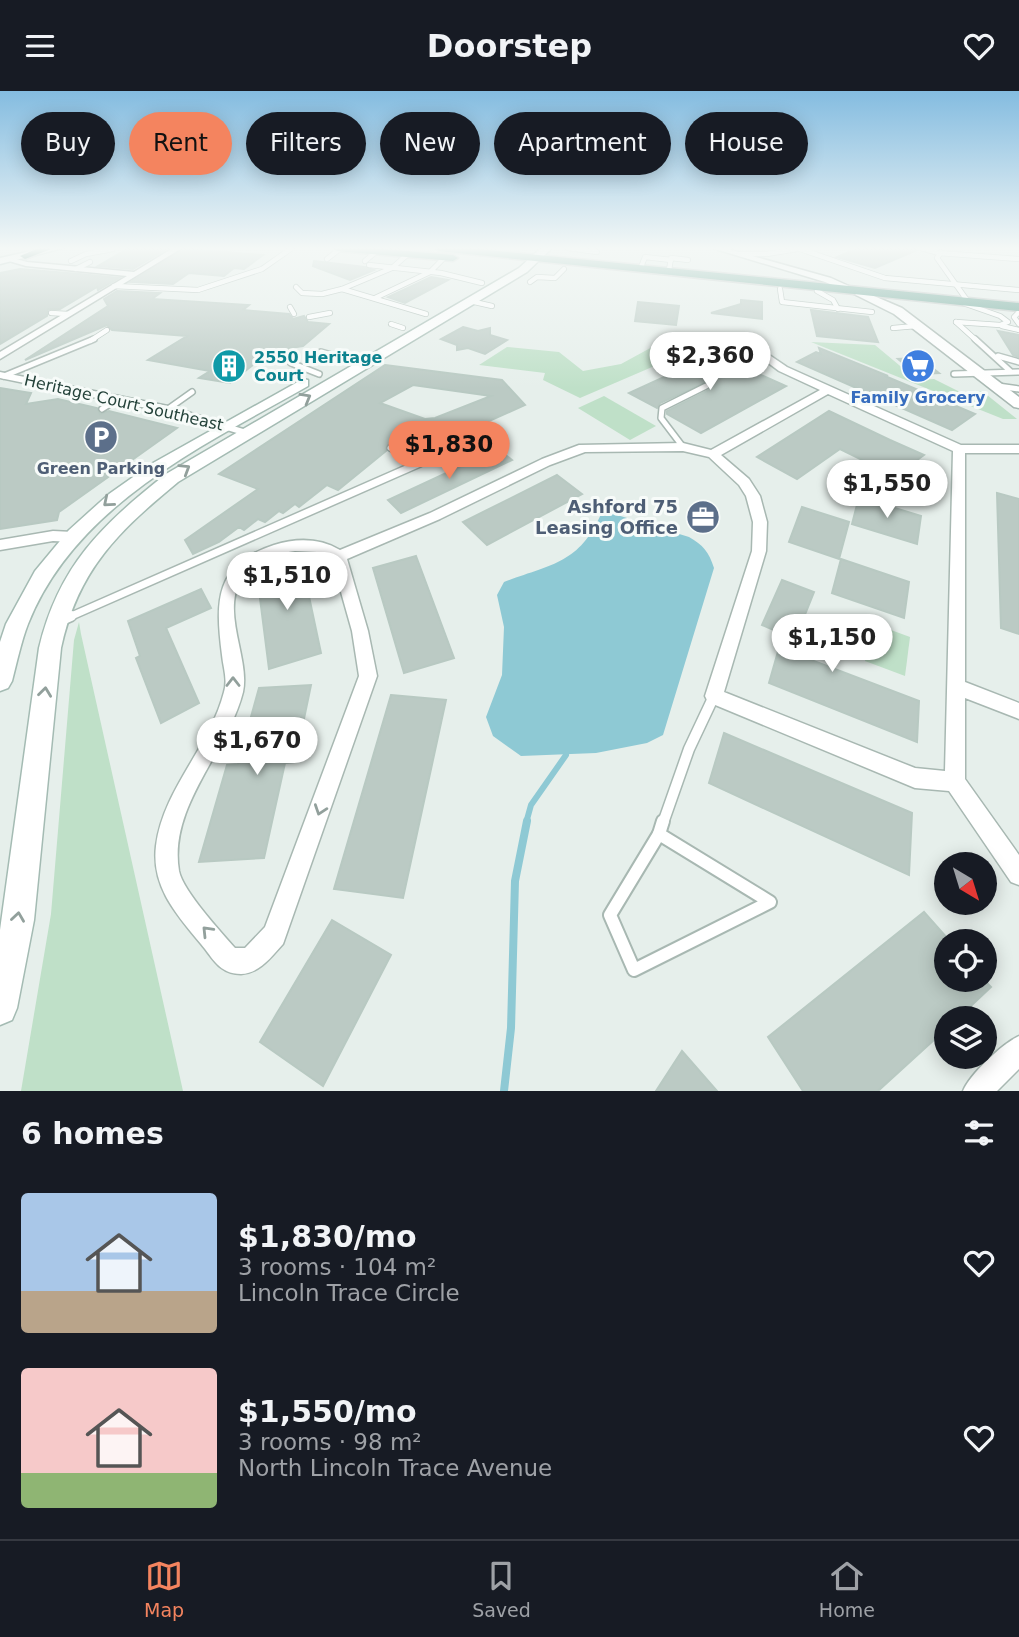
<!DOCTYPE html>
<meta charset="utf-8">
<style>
:root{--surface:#171b24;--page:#20242c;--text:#f1f3f6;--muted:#9ea1a6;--line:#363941;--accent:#f4845f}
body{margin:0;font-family:"DejaVu Sans",sans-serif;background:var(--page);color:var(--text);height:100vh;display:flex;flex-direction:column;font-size:26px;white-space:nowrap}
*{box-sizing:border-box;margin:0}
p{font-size:23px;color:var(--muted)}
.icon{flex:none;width:38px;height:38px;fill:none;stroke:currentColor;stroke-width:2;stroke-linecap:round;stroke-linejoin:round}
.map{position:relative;height:1000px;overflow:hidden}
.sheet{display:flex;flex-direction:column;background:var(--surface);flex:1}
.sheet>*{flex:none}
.hud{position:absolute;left:21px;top:21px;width:978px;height:63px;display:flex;gap:14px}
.needle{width:46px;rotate:142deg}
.tools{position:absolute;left:934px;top:761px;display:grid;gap:14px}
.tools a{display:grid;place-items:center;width:63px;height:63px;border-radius:50%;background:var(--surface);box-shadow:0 4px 18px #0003;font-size:35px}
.price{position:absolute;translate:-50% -60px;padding:0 16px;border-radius:24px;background:#fff;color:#222;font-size:23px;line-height:46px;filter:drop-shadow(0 2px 4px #0008)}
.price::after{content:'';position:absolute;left:50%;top:42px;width:21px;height:16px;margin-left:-10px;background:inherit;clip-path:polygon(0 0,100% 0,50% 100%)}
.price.selected{background:var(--accent);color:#111}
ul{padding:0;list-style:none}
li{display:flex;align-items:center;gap:21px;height:175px;padding:0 21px}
li span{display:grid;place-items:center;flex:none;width:196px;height:140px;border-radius:7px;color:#555}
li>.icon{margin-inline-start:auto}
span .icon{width:84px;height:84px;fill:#fffc;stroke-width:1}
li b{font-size:30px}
h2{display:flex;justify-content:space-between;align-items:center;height:84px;padding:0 21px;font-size:30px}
.pill{padding:0 24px;border-radius:32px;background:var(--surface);box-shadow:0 4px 18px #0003;font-size:24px;line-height:63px}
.pill.selected{background:var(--accent);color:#111}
header{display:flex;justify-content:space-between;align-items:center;height:91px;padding:0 21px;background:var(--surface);font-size:32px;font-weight:800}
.tab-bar{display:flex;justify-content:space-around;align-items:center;height:98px;border-top:2px solid var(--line);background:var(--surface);font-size:19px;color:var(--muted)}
.tab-bar a{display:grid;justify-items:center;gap:4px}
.tab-bar .selected{color:var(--accent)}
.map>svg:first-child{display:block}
.green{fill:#bfe0c8}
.water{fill:#8ec9d4}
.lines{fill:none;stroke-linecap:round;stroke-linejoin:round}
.stream-far1{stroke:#8ec9d4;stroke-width:6}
.stream{stroke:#8ec9d4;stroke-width:8}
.building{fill:#bbcac4;stroke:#b8c9c2;stroke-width:2;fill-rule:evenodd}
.service-far4-casing{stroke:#a8b8b2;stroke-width:6}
.service-far3-casing{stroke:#a8b8b2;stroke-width:8}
.service-far2-casing{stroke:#a8b8b2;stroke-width:10}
.service-far1-casing{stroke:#a8b8b2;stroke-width:13}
.service-casing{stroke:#a8b8b2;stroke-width:16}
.minor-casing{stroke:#a8b8b2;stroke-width:3}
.tertiary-casing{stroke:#a8b8b2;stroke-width:3}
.secondary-casing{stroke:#a4bbb3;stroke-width:3}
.primary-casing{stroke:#c2cac8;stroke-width:3}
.motorway-casing{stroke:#c2cac8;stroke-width:3}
.service-far4{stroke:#fff;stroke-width:4.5}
.service-far3{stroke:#fff;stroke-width:5}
.service-far2{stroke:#fff;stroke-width:7}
.service-far1{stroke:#fff;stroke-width:10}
.service{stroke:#fff;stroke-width:12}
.minor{fill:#fff;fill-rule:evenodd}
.tertiary{fill:#fff;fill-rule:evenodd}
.secondary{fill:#fff;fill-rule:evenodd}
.primary{fill:#6aa596;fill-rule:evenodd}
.motorway{fill:#2f6f62;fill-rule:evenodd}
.oneway{stroke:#92a09c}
.labels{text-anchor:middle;stroke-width:6;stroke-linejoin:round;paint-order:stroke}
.far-culture-label{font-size:16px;font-weight:bold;fill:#0d838f;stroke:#f7fbf9;text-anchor:start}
.far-shop-label{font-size:16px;font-weight:bold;fill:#366cbe;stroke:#f7fbf9}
.far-street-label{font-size:16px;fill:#24423a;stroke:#f7fbf9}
.far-service-label{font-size:16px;font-weight:bold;fill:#4e5e75;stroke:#f7fbf9}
.service-label{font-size:18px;font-weight:bold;fill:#4e5e75;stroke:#f7fbf9;text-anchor:end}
</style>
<header><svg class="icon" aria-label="menu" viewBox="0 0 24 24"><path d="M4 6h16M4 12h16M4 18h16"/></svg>Doorstep<svg class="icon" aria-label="heart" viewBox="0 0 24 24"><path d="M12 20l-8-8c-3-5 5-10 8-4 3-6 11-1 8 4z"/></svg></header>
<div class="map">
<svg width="1019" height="1000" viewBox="0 0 1019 1000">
<rect width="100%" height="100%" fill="#e6efeb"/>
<g class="green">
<path d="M676,243H729L580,307L543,289L545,282L479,274L507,256L559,261L583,280L621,273Z"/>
<path d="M811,251L875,254L917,289L934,288L962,302L982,300L1017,328H1003Z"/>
<path d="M604,305L656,335L630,349L578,317Z"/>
<path d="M79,531L81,543L183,1000H21L51,823L74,549Z"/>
<path d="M872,532L910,546L905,585L865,570Z"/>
</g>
<path class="water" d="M601,423H614L689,446C703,454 709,461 714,477L663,644L647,652L596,662L521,665L493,645L486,626L502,584L504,536L497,504L504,491C551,473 579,473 601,423Z"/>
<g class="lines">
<path class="stream-far1" d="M526,732L531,714L566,664"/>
<path class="stream" d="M504,1000L511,937L515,790L527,730"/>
</g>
<g class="building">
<path d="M129,157H168L133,178L98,175Z"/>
<path d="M859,157H916L917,159L875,177L837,166Z"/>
<path d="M184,158L263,164L244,178L234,177L224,185L189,182L173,193L131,191Z"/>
<path d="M314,170L365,176L374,179L350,189L313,175Z"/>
<path d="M20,178L80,183L119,187L98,199L97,196L60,218H48L47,225L0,253V182Z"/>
<path d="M431,186L448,189L405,212L388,206Z"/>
<path d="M117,200L160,202L152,208L249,214L243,219L289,223L293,228L304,225L308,231L329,233L303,255L290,257L284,260L273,258L230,292L199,287L210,280L148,269L187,245L112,239L107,234L25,269L108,215L104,208Z"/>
<path d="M741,209L762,211V228L711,222L741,213Z"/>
<path d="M638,211L679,215L676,234L635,230Z"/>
<path d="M811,219L868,226L878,251L817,245Z"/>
<path d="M463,236L478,240L490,237V244L507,249L485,263L468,257L457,259V254L441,248Z"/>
<path d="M998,240L1019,244V266L1013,264Z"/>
<path d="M819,257L888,285H885L975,323L952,339L797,271L816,261L821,263Z"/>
<path d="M714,263L786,295L701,342L667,323V320L709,299L711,295L708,290L660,312L657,317L629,302Z"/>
<path d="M920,267L939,282L916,283L898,268Z"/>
<path d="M385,274L502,289L525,314L420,361L388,352L386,360L338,399L327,394L299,416L295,413L283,422L279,420L265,431L258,428L244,439L239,436L219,451L193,463L185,449L258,398L219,383ZM413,294L491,305L435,327L425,328L380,312Z"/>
<path d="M0,297L31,302L26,313L58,308L97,317L100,323L109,320L177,337L59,421L57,429L0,438Z"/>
<path d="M829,320L890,349L924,364L895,385L840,358L797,388L757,366Z"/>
<path d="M498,358L512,369L401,422L388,409Z"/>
<path d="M557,384L582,403L487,454L463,431Z"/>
<path d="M997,402L1019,408V543L1001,537Z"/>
<path d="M859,406L921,425L917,453L852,433Z"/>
<path d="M802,416L849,431L839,468L789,451Z"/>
<path d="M300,463L321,562L269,578L256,476Z"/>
<path d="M416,465L454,567L404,582L373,477Z"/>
<path d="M841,468L909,491L904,527L832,502Z"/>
<path d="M782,489L814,501L790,561L919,610L917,651L769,592L783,543L762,534Z"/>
<path d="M201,498L211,517L166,537L199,612L161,632L136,567L140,565L128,530Z"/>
<path d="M311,594L295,671L285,672L264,767L199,771L227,674L238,673L259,597Z"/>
<path d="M391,604L446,609L403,807L334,798Z"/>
<path d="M724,642L912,722L909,784L709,692Z"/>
<path d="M924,821L947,847V889H984L991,896L957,928H947V937L878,1000H803L768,946Z"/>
<path d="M332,829L391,864L323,995L260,951Z"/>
<path d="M682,960L717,1000H656Z"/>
</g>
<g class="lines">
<g class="service-far4-casing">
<g id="service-far4">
<path d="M568,157L597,161"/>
<path d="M921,157L939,162L1019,168"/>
<path d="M800,158L885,187L1019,199"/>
<path d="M941,161L937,167L969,212"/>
<path d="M408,163L392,177L342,198L426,223"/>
<path d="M740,163H767L803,157"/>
<path d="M327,168L341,157"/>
<path d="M71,170L86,163L113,158"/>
<path d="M365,170L377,160"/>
<path d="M369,174L441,182L482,192"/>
<path d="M641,176L645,166L671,169"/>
<path d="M76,178L90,171"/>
<path d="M669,179L671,167L688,169"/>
<path d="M530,191L537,186L555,187L564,178"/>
<path d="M114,195L198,199L262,178L292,157"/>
<path d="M296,196L302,202L322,203L342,198"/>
<path d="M780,198L782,211L872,221"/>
<path d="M817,200L833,209L838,218"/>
<path d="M375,207L430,181L444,167"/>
<path d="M470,210L492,215"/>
<path d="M290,216L294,223"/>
<path d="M1019,221L1014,226L1019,233"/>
<path d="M51,222L68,223"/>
<path d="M309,226L330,222"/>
<path d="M956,231L1000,234L1008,231L1000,225L963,212"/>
<path d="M956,231L977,250"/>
<path d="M391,233L403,237"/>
<path d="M1002,235L1019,239"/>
<path d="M893,237L916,235"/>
<path d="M90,250L107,239"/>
</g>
</g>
<g class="service-far3-casing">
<g id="service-far3">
<path d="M975,248L1010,280"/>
<path d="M321,261L345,268"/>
<path d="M998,265L1019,271"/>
<path d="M291,272L319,283"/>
<path d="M954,283L1019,281"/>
<path d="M4,285L94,248"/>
<path d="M998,295L1019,298"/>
<path d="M102,318L118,308"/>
<path d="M168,318L192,301"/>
<path d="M683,356L661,327L662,317L706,295"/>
<path d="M390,357L415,370"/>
</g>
</g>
<g class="service-far2-casing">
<path id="service-far2" d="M67,527L420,372L412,368"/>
</g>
<g class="service-far1-casing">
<g id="service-far1">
<path d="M62,529L71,525"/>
<path d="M663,732L689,658L714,605"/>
</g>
</g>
<g class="service-casing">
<g id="service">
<path d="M659,743L770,811L634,879L610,824Z"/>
<path d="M659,743L663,730"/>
</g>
</g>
<g class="minor-casing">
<g id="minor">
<path d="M173,157H182L0,268V261L127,185L26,175L9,170V166L27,171L134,181Z"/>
<path d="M712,157H724L831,187L864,202L857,204L825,191Z"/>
<path d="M743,246L787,276L961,354H1019V362H965V591L1019,612V628L965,607V688L1019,764V794L1011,791L949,700L915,697L708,611L705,605L752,460L753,431L746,405L739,394L709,366L683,360L585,361L550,374L440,428L347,468L368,540L377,585L283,853C271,866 260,882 241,883C219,883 213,867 201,853C177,824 151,796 156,755C163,698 210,656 224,601C228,588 223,576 222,564C215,509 215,473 274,454C296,447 320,447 340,459L430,422L542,368L579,354L683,352L711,359L820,299L779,280L740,251L738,249ZM828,303L953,360L945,680L915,677L724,601L766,460L767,431L760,405L749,388L721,364ZM295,460L317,461L332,469L352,540L359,585L265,836L245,857H235C221,841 183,800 179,780C168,715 228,661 243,601C250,568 222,524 240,490C250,471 275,463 295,460Z"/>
<path d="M0,281L168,315L253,341L247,345L166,321L0,287Z"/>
<path d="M53,440L73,441L80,446L73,451L53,450L0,459V449Z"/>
<path d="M1019,945V978L997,1000H963C970,983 1002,953 1019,945Z"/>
</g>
</g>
<g class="tertiary-casing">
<path id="tertiary" d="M860,199L902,217L1019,306V317L1014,316L894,223L856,204V200Z"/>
</g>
<g class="secondary-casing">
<g id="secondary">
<path d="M45,157H63L0,173V167Z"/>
<path d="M541,157H552L527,181L178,391C119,440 78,478 61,557L34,829L17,917L12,929L0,934V839L39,557C59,474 102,434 166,383L519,177Z"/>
<path d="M303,288L308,289V295C204,354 75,414 28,533C21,551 17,571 12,590L8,597L0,600V551L6,533L35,480L69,439L109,403L153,372Z"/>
</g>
</g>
<g class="primary-casing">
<g id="primary">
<path d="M332,157H371L453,164L458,167L453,170L337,160Z"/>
<path d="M434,157H468L1019,212V220L439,160Z"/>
</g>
</g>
<g class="motorway-casing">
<path id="motorway" d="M39,157H54L25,168L20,165Z"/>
</g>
<use href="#service-far4" class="service-far4"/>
<use href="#service-far3" class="service-far3"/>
<use href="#service-far2" class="service-far2"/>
<use href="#service-far1" class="service-far1"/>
<use href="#service" class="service"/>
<use href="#minor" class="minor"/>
<use href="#tertiary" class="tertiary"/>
<use href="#secondary" class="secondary"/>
<use href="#primary" class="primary"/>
<use href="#motorway" class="motorway"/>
</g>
<defs><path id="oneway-chevron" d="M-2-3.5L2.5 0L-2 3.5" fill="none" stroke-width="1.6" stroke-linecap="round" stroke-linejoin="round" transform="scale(1.75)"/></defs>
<g class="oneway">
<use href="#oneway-chevron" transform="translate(306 307) rotate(-30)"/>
<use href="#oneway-chevron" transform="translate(185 378) rotate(-32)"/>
<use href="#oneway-chevron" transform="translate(108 411) rotate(140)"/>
<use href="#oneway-chevron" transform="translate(233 591) rotate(-90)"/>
<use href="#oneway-chevron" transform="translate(45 601) rotate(-83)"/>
<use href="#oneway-chevron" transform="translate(320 719) rotate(109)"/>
<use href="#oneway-chevron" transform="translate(18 826) rotate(-82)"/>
<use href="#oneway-chevron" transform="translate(207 840) rotate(-134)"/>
</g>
<linearGradient id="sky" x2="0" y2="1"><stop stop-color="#84bce0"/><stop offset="0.53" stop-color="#f4f8f6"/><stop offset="1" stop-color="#f4f8f6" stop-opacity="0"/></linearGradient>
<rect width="1019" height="297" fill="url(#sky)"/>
<defs>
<g id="building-disc" transform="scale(1.75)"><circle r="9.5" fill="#0f9aa8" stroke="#f7fbf9"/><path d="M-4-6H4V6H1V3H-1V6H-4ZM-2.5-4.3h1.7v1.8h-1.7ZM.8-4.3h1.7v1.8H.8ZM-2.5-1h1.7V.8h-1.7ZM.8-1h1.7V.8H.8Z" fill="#fff"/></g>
<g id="supermarket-disc" transform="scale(1.75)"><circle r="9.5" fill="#3f7fe0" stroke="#f7fbf9"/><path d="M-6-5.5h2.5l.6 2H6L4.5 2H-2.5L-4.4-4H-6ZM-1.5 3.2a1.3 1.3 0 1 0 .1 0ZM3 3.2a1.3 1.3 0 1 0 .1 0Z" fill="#fff"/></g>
<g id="parking-disc" transform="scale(1.75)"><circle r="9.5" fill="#5c6f8a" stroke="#f7fbf9"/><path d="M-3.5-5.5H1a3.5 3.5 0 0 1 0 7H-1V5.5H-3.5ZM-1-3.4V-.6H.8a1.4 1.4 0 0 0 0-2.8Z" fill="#fff"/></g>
<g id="office-disc" transform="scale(1.75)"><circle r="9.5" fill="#5c6f8a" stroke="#f7fbf9"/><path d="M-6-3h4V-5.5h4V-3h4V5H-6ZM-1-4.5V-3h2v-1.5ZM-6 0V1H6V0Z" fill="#fff"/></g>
</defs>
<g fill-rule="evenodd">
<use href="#building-disc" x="229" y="275"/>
<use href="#supermarket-disc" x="918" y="275"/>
<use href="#parking-disc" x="101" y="346"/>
<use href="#office-disc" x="703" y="426"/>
</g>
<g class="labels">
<g class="far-culture-label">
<text x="254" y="272">2550 Heritage<tspan x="254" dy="18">Court</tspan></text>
</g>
<g class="far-shop-label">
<text x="918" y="312">Family Grocery</text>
</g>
<g class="far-street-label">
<text transform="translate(124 311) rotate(13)" y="6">Heritage Court Southeast</text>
</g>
<g class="far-service-label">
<text x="101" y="383">Green Parking</text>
</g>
<g class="service-label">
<text x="678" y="422">Ashford 75<tspan x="678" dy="21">Leasing Office</tspan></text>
</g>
</g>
</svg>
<div class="tools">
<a><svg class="needle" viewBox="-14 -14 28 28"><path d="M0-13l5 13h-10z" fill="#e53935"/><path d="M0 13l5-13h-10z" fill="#9ea1a6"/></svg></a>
<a><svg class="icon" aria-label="locate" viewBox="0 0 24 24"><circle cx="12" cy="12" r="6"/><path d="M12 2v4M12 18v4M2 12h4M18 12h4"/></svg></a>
<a><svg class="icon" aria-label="layers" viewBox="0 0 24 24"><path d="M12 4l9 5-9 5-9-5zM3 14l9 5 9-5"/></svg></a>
</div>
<b class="price" style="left:710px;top:301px">$2,360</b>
<b class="price selected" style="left:449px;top:390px">$1,830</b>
<b class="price" style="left:887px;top:429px">$1,550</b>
<b class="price" style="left:287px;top:521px">$1,510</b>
<b class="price" style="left:832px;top:583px">$1,150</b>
<b class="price" style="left:257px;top:686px">$1,670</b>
<div class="hud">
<a class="pill">Buy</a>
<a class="pill selected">Rent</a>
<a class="pill">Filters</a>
<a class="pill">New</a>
<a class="pill">Apartment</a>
<a class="pill">House</a>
</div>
</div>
<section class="sheet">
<h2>6 homes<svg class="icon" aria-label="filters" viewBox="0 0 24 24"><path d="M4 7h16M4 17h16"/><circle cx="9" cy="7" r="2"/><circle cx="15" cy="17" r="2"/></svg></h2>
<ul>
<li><span style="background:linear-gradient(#a9c7e8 70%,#b9a48a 0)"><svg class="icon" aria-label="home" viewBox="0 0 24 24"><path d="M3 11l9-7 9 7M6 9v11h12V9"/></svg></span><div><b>$1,830/mo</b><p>3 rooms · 104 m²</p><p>Lincoln Trace Circle</p></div><svg class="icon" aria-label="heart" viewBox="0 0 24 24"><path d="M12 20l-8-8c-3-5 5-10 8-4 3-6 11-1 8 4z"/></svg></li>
<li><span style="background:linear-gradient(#f6c9c9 75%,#8fb573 0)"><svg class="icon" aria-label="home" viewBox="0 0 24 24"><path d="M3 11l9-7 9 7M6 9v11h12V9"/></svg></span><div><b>$1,550/mo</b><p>3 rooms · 98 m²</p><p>North Lincoln Trace Avenue</p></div><svg class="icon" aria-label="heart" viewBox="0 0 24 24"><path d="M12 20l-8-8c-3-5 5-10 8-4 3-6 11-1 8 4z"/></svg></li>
</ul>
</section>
<nav class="tab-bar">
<a class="selected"><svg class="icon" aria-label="map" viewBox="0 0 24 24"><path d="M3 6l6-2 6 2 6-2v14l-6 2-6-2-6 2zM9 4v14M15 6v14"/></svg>Map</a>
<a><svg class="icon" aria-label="saved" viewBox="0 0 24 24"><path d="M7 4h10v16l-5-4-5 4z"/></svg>Saved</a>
<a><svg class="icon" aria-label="home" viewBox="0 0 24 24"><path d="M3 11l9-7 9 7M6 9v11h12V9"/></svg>Home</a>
</nav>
